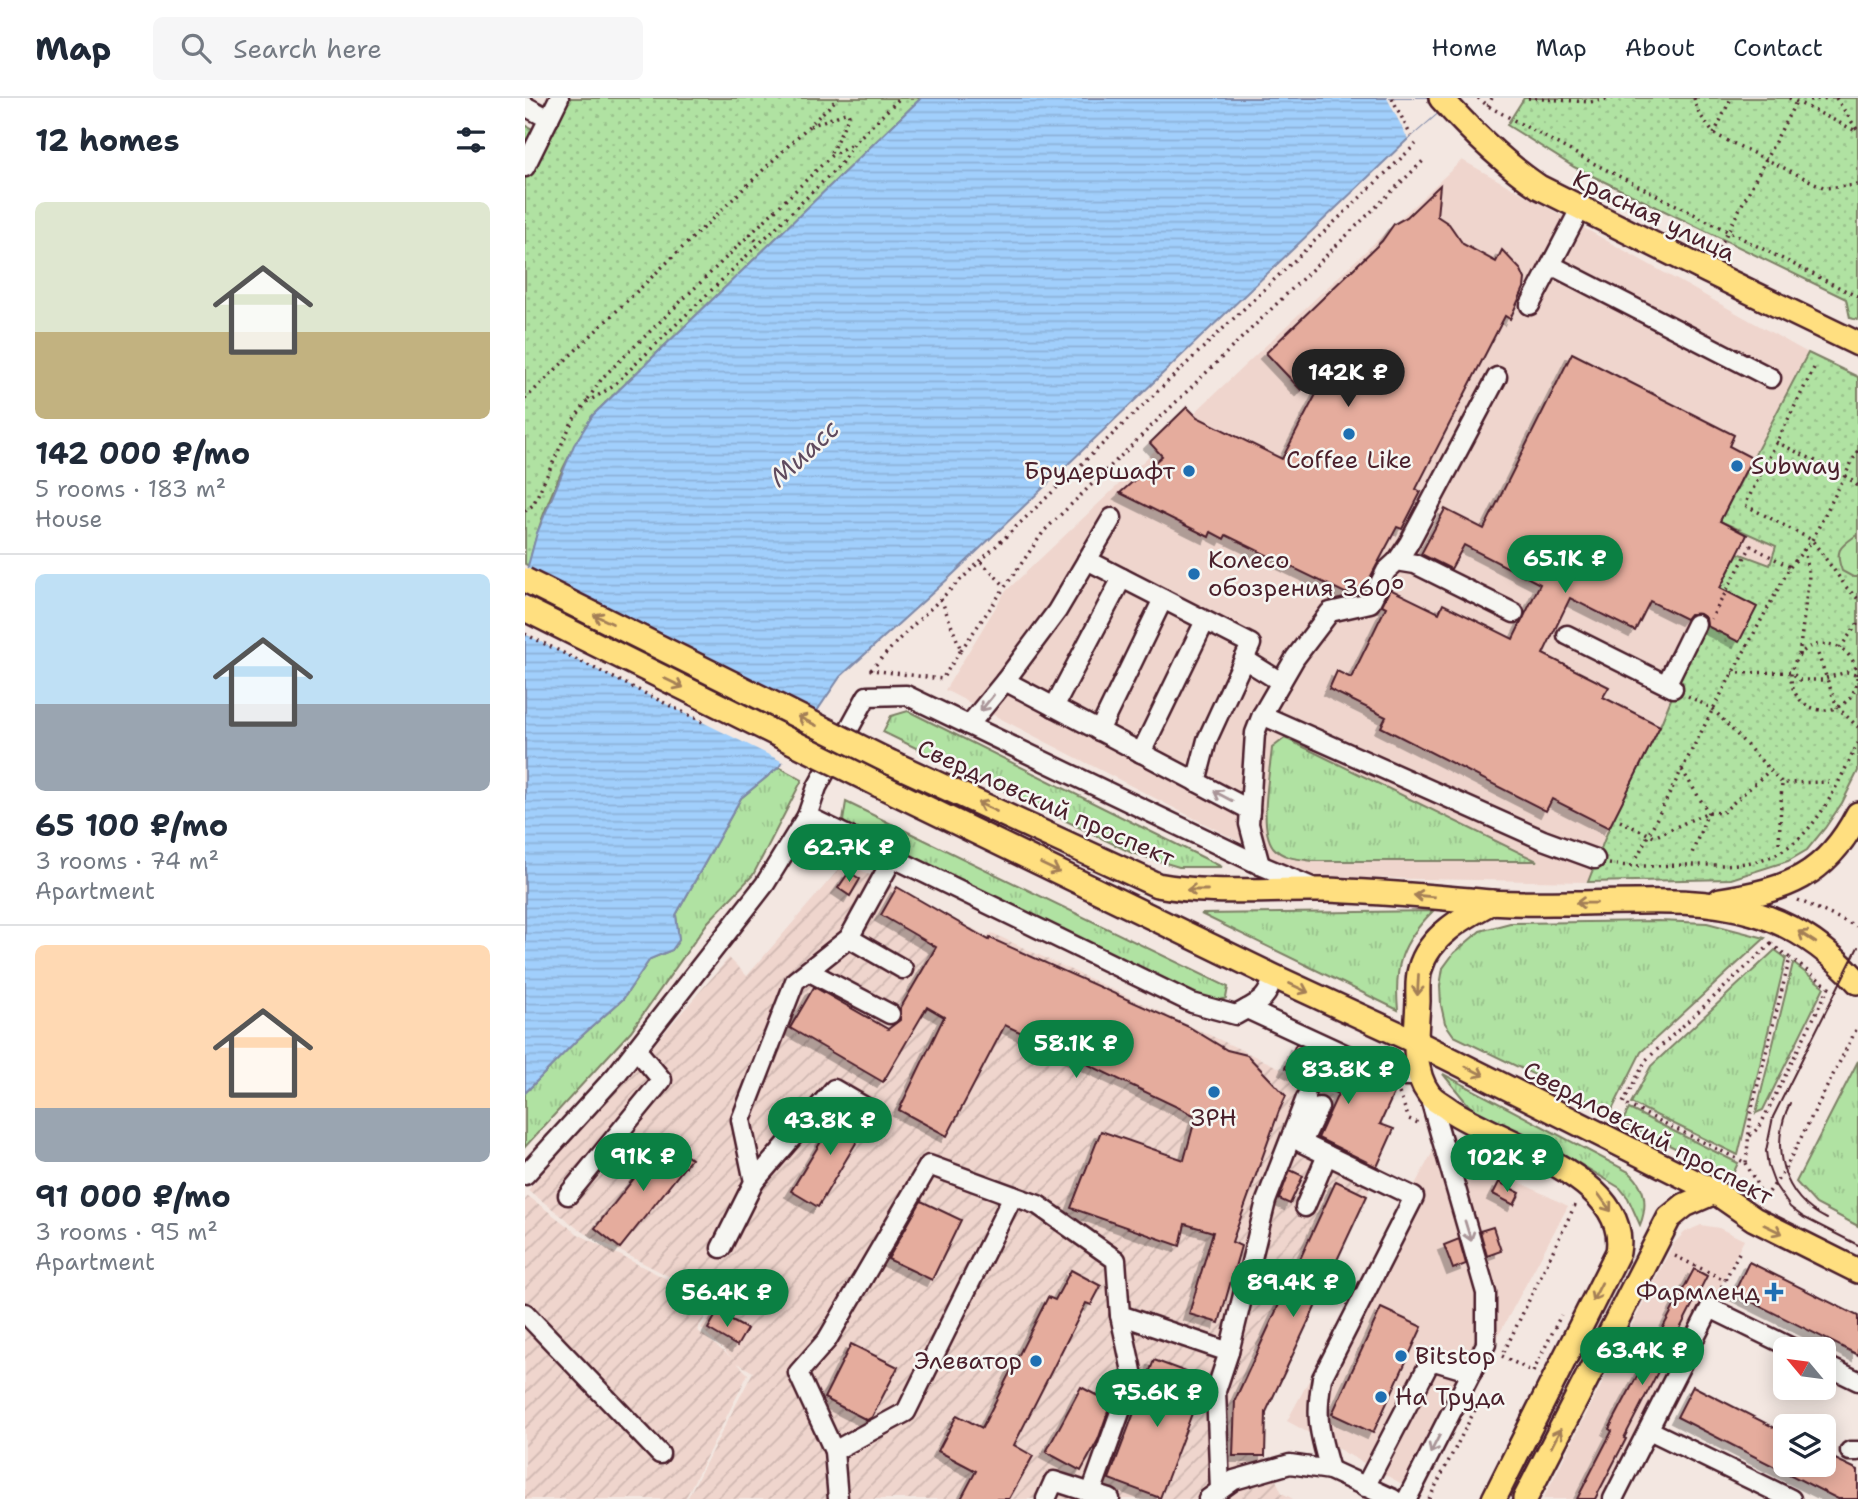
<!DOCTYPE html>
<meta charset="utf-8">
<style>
:root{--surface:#fff;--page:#f6f6f7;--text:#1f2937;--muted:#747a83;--line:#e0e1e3;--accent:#0b8043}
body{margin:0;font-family:"Shantell Sans",sans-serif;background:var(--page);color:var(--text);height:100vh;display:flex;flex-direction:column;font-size:26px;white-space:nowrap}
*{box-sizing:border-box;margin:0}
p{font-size:23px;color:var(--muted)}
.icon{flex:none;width:38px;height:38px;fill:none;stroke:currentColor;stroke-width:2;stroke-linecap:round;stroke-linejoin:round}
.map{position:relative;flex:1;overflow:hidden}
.panel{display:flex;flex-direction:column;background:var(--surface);width:525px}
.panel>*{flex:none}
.needle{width:46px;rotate:299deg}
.buttons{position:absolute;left:1248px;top:1239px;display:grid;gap:14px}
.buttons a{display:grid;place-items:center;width:63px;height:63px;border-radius:10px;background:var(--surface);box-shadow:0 4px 18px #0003;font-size:35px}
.price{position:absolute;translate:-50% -60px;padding:0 16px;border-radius:24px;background:var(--accent);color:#fff;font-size:23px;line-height:46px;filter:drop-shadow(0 2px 4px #0008)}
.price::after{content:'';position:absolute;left:50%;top:42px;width:21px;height:16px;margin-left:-10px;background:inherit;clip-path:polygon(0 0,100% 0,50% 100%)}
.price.current{background:#222;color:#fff}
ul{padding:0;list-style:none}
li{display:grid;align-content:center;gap:14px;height:371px;padding:0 35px}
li+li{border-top:2px solid var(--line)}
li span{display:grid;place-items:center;height:217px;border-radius:10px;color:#555}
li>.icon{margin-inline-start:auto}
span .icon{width:126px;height:126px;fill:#fffc;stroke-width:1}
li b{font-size:30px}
h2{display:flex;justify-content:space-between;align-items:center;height:84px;padding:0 35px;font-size:30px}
header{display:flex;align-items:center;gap:42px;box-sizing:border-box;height:98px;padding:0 35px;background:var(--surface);border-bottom:2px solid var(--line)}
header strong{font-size:33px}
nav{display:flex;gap:38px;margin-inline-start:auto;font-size:24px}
.search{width:490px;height:63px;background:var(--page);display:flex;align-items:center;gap:18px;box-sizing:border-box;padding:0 24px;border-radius:10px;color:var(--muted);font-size:26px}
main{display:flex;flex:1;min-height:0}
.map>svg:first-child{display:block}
.built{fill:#efd5cd}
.industrial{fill:url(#industrial-furrows)}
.grass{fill:url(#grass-tufts);stroke:#7d8066;stroke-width:2}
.park{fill:url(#park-dots);stroke:#7d8066;stroke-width:2}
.pitch{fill:#b0e2a2;stroke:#7d8066;stroke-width:2}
.water{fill:url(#water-rules);stroke:#7e89a8;stroke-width:2}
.pier{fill:#f3e7e1}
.building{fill:#e5ac9d;stroke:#4a1f2b;stroke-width:2;filter:url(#shadow)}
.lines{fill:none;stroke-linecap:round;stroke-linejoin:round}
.minor-casing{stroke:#4a1f2b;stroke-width:23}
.major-casing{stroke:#4a1f2b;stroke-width:28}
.path{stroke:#4a1f2b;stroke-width:3.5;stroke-dasharray:2 5;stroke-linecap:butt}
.minor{stroke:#f6f6f2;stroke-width:18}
.major{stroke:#ffdf80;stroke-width:23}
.tram{stroke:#4a1f2b;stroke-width:2}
.major-bridge-casing{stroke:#4a1f2b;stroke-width:28;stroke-linecap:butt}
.path-bridge{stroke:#4a1f2b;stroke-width:3.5;stroke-dasharray:2 5;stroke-linecap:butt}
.major-bridge{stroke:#ffdf80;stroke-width:23}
.oneway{stroke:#a47f56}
.oneway2{stroke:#a99598}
.poi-dot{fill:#1f6fb2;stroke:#f6f6f2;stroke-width:2.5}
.labels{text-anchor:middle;stroke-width:5;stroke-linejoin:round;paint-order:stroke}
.street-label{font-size:24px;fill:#4a1f2b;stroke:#f6f6f2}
.poi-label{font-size:24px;fill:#4a1f2b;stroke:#f6f6f2;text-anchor:start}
.water-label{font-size:26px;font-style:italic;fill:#604b5f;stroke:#f6f6f2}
</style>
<header>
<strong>Map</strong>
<div class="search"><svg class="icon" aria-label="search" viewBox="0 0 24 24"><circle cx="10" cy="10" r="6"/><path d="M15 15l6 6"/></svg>Search here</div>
<nav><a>Home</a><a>Map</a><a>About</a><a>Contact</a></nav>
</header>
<main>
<section class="panel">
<h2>12 homes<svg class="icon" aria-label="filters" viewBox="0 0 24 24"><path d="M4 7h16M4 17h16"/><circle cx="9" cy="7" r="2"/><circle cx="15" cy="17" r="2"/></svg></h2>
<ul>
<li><span style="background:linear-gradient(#dfe7d0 60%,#c2b280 0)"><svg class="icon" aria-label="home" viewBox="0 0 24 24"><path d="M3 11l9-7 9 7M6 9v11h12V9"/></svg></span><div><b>142 000 ₽/mo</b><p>5 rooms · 183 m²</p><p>House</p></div></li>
<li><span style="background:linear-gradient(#bfe0f5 60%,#9aa5b1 0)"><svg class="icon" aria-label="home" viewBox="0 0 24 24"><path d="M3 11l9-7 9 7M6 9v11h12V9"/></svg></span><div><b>65 100 ₽/mo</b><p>3 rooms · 74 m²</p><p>Apartment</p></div></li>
<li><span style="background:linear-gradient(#ffd9b3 75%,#9aa5b1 0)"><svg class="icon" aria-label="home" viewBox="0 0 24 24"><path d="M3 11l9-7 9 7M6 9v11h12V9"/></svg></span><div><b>91 000 ₽/mo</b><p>3 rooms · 95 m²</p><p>Apartment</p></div></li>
</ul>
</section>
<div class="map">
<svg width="1333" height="1401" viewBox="0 0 1333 1401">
<defs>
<pattern id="industrial-furrows" width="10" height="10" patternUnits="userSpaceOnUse" patternTransform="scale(1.75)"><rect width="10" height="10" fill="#efd5cd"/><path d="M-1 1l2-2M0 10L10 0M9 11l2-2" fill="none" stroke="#ceb6b0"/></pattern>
<pattern id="grass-tufts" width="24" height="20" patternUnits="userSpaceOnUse" patternTransform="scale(1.75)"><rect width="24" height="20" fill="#b0e2a2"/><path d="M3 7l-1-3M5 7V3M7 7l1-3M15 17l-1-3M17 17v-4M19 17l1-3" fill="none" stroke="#99c18c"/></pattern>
<pattern id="park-dots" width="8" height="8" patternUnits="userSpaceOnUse" patternTransform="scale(1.75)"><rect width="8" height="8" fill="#b0e2a2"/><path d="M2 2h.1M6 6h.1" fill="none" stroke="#99c18c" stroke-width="1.8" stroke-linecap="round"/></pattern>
<pattern id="water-rules" width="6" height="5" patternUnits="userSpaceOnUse" patternTransform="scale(1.75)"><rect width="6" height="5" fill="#a1cffc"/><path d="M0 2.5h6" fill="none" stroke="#8cb1d8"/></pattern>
<filter id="shadow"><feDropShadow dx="-6" dy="6" stdDeviation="0" flood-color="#0004"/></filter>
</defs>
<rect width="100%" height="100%" fill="#f3e7e1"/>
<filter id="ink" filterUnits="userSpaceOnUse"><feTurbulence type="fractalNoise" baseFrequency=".0143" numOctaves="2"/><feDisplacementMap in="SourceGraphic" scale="14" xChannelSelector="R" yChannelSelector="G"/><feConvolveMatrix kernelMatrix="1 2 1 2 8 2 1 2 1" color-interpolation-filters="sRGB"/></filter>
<g filter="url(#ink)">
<g class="built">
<path d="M937,62L1283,255L1333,279V673L1317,705L1300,730L1282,752L1263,763L1206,781L1063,784L783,779L420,592L480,494Z"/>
<path d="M913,1044L1043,1108L890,1393L762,1323Z"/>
<path d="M1176,1127L1194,1130L1219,1142L1086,1401H1018L1149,1145L1160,1134Z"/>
</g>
<path class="industrial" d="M320,764L462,838L467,835L759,972L869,1031L842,1098L741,1314L740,1358L757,1395L768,1401H162L228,1274L212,1265L223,1276L160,1401H0V1102L3,1098L53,1136L189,1205L172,1232L208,1261L176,1230L194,1204L56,1133L3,1092L204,860L222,878Z"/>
<g class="grass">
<path d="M383,613L697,769H654L607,755L358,634L366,618Z"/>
<path d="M760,640L1012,763H789C775,761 758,761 748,749C733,729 745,674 747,650Z"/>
<path d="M254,669L277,682L228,777L183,824L106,933L0,1049V995L51,943L98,901L125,861L147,852L154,842L151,817L216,700Z"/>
<path d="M321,704L703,889L701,900L687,906L327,732L318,723Z"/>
<path d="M908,813C876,845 869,868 873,912L676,816Z"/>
<path d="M1133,823L1182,825L1240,840L1116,954L1086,1014L929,938L920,925L916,907L915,888L918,870L929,855L955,833L985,825Z"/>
<path d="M1250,852L1261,860L1213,1057L1106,1005L1126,968Z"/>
<path d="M1268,865L1299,889L1238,1012L1231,1015Z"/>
<path d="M1333,963V1128L1291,1106L1271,1084Z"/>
<path d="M918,976L1104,1074C1121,1089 1123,1107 1115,1127L1103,1100L1095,1090L1045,1060L945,1009Z"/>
<path d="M1104,1011L1213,1065L1207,1078L1097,1024Z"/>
</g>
<g class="park">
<path d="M41,0H396L68,317C42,355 12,423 4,468L0,466V27L22,39Z"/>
<path d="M999,0H1333V222L1325,220L1321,201L1049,69L982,27Z"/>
<path d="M1283,255L1333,279V673L1317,705L1300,730L1282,752L1263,763L1206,781L1063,784L1084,730L1135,628L1176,528L1213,455L1245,467L1251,448L1195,423Z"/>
</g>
<path class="pitch" d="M1333,436V479H1328L1317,473C1309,451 1315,449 1333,436Z"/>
<path class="water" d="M396,0H930L883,41L425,479L315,579L254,669L216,700L151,817L154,842L147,852L125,861L98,901L51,943L0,995V479L12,435L49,347L68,317Z"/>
<g class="pier">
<path d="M862,0H930L883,41Z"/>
<path d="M0,469L294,616L260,665L0,536Z"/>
</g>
<g class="building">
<path d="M915,87L912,118L924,126L938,146L971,164L977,152L996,172L1000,181L999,190L985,221L980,218L891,391L896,394L877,431L872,429L837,495L824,491L822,496L701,437L699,441L686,434L684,439L595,395L637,358L625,345L662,309L672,319L757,361L808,264L776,292L741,255L857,143L869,126L882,119Z"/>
<path d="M1047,255L1209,337L1204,348L1227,360L1195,423L1222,437L1195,490L1232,509L1214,544L1182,528L1181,520L1175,516H1165L1161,521L1125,503L1110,533L1045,500L1018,556L1084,589L1078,599L1135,628L1084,730L1027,701L1021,713L856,629L861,619L804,591L812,573L826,580L861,509L857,507L865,491L914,515L918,506L988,541L1015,486L939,447L926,471L896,456L920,411L959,431Z"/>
<path d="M324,774L335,781L325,798L313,790Z"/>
<path d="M372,789L464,842L465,840L664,929L702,952L722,957L761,998L754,1013L707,1144L716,1148L694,1225L664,1216L688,1134L660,1126L655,1148L546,1110L576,1033L659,1062L671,1018L480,927L422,1038L374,1012L419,919L402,909L358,984L265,930L289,889L363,931L375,922V911L411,849L356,817Z"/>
<path d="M771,946L870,993L855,1026L869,1031L852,1069L793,1040L813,996L760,970Z"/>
<path d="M317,1009L344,1023L293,1109L266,1093Z"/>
<path d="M140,1041L166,1061L95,1150L70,1130Z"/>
<path d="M765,1072L778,1078L765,1106L754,1101Z"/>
<path d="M811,1083L842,1098L741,1314L740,1358H708L710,1302Z"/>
<path d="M974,1084L995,1095L989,1107L968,1096Z"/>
<path d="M396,1103L436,1122L407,1182L363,1161Z"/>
<path d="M968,1129L976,1153L962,1158L955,1133Z"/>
<path d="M934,1141L941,1166L928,1171L919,1147Z"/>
<path d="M1224,1164L1333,1218V1257L1209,1195Z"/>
<path d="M1169,1171L1182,1178L1099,1340L1101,1341L1070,1401H1052L1087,1333L1084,1331Z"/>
<path d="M546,1172L576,1188L566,1207L561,1205L489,1347L508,1358L484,1401H436L451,1373L413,1353L432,1317L457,1330L523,1199L530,1202Z"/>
<path d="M856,1210L897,1229L848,1335L807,1316Z"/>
<path d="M192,1215L222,1231L212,1248L183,1231Z"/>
<path d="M326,1246L373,1269L347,1319L342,1322L299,1300Z"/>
<path d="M629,1262L680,1281L635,1400L584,1381Z"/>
<path d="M1168,1288L1260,1335V1367H1298V1355L1333,1372V1401H1313L1152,1319Z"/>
<path d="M556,1289L586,1305L573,1342L556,1373L521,1354Z"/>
</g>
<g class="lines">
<g class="minor-casing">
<g id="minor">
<path d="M0,8L24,21"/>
<path d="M0,69L34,0"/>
<path d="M1026,167L1246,280"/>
<path d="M1005,207L1055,111"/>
<path d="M587,420L532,513L480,583L725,712"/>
<path d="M562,462L726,546L682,642L671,684"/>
<path d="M872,463L884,445L972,279"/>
<path d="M1042,537L1148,590"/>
<path d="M719,561L756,584"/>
<path d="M1142,585L1171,526"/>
<path d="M529,609L597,480"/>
<path d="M737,617L1018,742L1070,761"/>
<path d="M444,627L480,583"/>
<path d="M574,633L638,501"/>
<path d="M616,655L680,523"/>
<path d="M735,767L724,726L730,635L737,617L770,560L805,514L845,505L861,473L872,463L890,466L989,515"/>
<path d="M324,840L378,871"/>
<path d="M283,873L365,916"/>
<path d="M748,878C743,903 732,905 711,917L667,905L282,718L292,689L342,598L381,597L735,767L787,789"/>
<path d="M722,911L867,978H896"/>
<path d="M794,1009L777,1045L889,1099L797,1280C790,1319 794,1334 805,1372"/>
<path d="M0,1077L91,977L111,951L240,786L282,718"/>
<path d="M229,1084L309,991L345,1012"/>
<path d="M43,1097L137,982L111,951"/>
<path d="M780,1109L802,1057"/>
<path d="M196,1150L229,1084L216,1022L270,883L324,840L368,760"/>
<path d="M0,1215L135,1356"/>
<path d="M704,1254L741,1103L781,1000"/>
<path d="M1298,1266L1333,1283"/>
<path d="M1124,1332L1266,1401"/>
<path d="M309,1353L381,1314L488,1098"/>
<path d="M1325,1353H1333"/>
<path d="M840,1389L906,1262L947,1274"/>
<path d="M566,1395L608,1278L595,1217"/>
<path d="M313,1401L309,1353L273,1275L302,1242L404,1067L513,1107L591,1162L595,1217L704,1254L691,1293L695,1392"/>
<path d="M521,1401L529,1383L585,1401"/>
<path d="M683,1401L709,1382L765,1366L805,1372L868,1401"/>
<path d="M882,1401L961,1246V1195L904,997"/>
<path d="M1088,1401L1185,1210L1269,1251"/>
</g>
</g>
<g class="major-casing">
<g id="major">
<path d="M916,0C946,33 977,64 1014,89L1182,173L1333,246"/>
<path d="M365,664L632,787C685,797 741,791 796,792C852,793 908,799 965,804C993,806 1021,805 1049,805C1108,805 1171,798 1228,815C1270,827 1304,852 1333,884"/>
<path d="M354,687L748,878L889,943L1190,1094L1229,1121L1333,1173"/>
<path d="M1195,802C1262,792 1301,778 1333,716"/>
<path d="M967,804C939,819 904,838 895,871C892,881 893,893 893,903C892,931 885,971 904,996C908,1002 919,1007 925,1012C974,1045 1106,1079 1093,1154L969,1401"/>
<path d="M1000,1401L1144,1120L1160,1107L1190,1094"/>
</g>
</g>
<g class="path">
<path d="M867,0L886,38"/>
<path d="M953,0L963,8L1066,64L1333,199"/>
<path d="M1003,0L1065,4L1088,0"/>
<path d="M1169,0L1173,14L1189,36L1300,90L1333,87"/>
<path d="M1264,0L1333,34"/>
<path d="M1278,0L1285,2L1305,0"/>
<path d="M1311,0L1333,33"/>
<path d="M963,8L967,0"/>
<path d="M285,28L323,14L324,17L306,55"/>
<path d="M1189,36L1206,0"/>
<path d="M225,136L234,146"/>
<path d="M1191,156L1273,0"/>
<path d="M1289,270L1220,407L1287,442L1322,490L1333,501"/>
<path d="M0,301L313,0"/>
<path d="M63,301L78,279L306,58L328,45"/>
<path d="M1251,344L1320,377L1333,388"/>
<path d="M0,413L8,407L48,322L62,304L87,289L315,67L330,44L375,0"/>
<path d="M456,464L479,487"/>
<path d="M1265,469L1287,442L1333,352"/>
<path d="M416,501L436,552L417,581L346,572L377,538L891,46"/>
<circle cx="1299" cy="579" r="33"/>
<path d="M1315,550L1333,525"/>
<path d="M436,552L519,433L899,62"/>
<path d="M1293,556L1312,609L1333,629"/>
<path d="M1274,557L1284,478L1279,451"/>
<path d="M1207,575L1266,574L1275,582H1302"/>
<path d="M1301,580L1322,574L1331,576"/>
<path d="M1163,598L1188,611L1257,685L1304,684"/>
<path d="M1157,672L1183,714L1166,758"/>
<path d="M1095,723L1129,739L1183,714L1197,715L1244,673"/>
<path d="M1254,745L1257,685"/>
<path d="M1112,759L1188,611L1265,469L1226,448L1186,521"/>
<path d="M1084,766C1111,770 1139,767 1166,767C1187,767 1210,768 1231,763C1288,750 1309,692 1333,645"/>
<path d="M1273,802L1331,828"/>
<path d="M1246,846L1265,860L1226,1014L1221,1065L1098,1005L1121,962Z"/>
<path d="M874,995L884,1021L893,1025"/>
<path d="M1225,1038L1235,1028L1304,889L1265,860"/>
<path d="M1221,1065L1239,1101L1259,1073L1333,928"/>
<path d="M1150,1158L1200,1182L1216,1151"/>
<path d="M1193,1195L1200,1182"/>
<path d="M979,1254L1052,1103"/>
<path d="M977,1258L1008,1274L1036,1217"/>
<path d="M904,1401L952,1308"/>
</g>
<use href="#minor" class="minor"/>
<use href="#major" class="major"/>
<g class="tram">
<path d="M1333,849L1248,1019L1241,1053L1243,1068L1250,1087L1265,1109L1278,1119L1333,1147"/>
<path d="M1265,1005C1244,1049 1257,1099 1302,1121"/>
</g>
<g class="major-bridge-casing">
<g id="major-bridge">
<path d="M0,482L365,664"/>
<path d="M0,511L354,687"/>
</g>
</g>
<path class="path-bridge" d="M0,536L180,625"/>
<use href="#major-bridge" class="major-bridge"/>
</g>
<defs><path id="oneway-shaft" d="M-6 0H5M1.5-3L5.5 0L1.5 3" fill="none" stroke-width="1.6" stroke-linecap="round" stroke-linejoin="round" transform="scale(1.75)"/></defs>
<g class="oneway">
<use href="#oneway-shaft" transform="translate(78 521) rotate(-154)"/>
<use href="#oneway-shaft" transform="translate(149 585) rotate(26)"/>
<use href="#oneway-shaft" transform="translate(282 623) rotate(-154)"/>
<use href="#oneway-shaft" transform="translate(462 709) rotate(-155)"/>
<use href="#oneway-shaft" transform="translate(525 770) rotate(26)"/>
<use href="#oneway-shaft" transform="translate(672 792) rotate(180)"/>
<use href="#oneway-shaft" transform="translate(899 798) rotate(-175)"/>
<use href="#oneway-shaft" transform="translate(1061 805) rotate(-179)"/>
<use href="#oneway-shaft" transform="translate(1282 839) rotate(-147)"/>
<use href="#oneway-shaft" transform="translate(893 887) rotate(93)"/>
<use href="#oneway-shaft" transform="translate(774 890) rotate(25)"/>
<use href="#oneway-shaft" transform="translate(950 973) rotate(27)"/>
<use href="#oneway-shaft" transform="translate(1080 1105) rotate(54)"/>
<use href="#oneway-shaft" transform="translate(1248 1131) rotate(26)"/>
<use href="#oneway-shaft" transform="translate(1072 1194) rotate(117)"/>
<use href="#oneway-shaft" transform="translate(1031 1340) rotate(-63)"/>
</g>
<g class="oneway2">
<use href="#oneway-shaft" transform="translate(462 605) rotate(129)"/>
<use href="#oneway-shaft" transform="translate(698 698) rotate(-152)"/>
<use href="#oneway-shaft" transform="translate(943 1133) rotate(73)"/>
<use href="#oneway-shaft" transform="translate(910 1346) rotate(117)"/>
</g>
</g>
<g class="poi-dot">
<circle cx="824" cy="336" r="7"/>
<circle cx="1212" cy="368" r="7"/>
<circle cx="664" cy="373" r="7"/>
<circle cx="669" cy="476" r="7"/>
<circle cx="689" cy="994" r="7"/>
<path d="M1245.5 1183.5h7v7h7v7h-7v7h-7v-7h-7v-7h7z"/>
<circle cx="876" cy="1258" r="7"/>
<circle cx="511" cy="1263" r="7"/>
<circle cx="856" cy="1299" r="7"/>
</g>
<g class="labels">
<g class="street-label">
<text transform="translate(1129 118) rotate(26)" y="8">Красная улица</text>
<text transform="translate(521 705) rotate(24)" y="8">Свердловский проспект</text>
<text transform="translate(1123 1035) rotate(28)" y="8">Свердловский проспект</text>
</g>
<g class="poi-label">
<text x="824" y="370" text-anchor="middle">Coffee Like</text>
<text x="1226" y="376">Subway</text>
<text x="650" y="381" text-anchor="end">Брудершафт</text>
<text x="683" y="470">Колесо<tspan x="683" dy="28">обозрения 360°</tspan></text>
<text x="689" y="1028" text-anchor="middle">ЗРН</text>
<text x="1235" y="1202" text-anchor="end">Фармленд</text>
<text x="890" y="1266">Bitstop</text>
<text x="497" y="1271" text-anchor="end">Элеватор</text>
<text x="870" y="1307">На Труда</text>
</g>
<g class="water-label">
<text transform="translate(279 355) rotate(-43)" y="9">Миасс</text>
</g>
</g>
</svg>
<div class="buttons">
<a><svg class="needle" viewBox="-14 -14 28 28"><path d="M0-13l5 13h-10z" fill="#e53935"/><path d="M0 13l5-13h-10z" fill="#747a83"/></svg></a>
<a><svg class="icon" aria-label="layers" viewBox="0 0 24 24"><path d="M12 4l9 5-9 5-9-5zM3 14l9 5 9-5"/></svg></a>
</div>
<b class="price current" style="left:823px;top:311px">142K ₽</b>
<b class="price" style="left:1040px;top:497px">65.1K ₽</b>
<b class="price" style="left:324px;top:786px">62.7K ₽</b>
<b class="price" style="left:551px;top:982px">58.1K ₽</b>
<b class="price" style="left:823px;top:1008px">83.8K ₽</b>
<b class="price" style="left:305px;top:1059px">43.8K ₽</b>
<b class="price" style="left:118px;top:1095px">91K ₽</b>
<b class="price" style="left:982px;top:1096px">102K ₽</b>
<b class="price" style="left:768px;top:1221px">89.4K ₽</b>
<b class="price" style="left:202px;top:1231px">56.4K ₽</b>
<b class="price" style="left:1117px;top:1289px">63.4K ₽</b>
<b class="price" style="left:632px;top:1331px">75.6K ₽</b>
</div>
</main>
